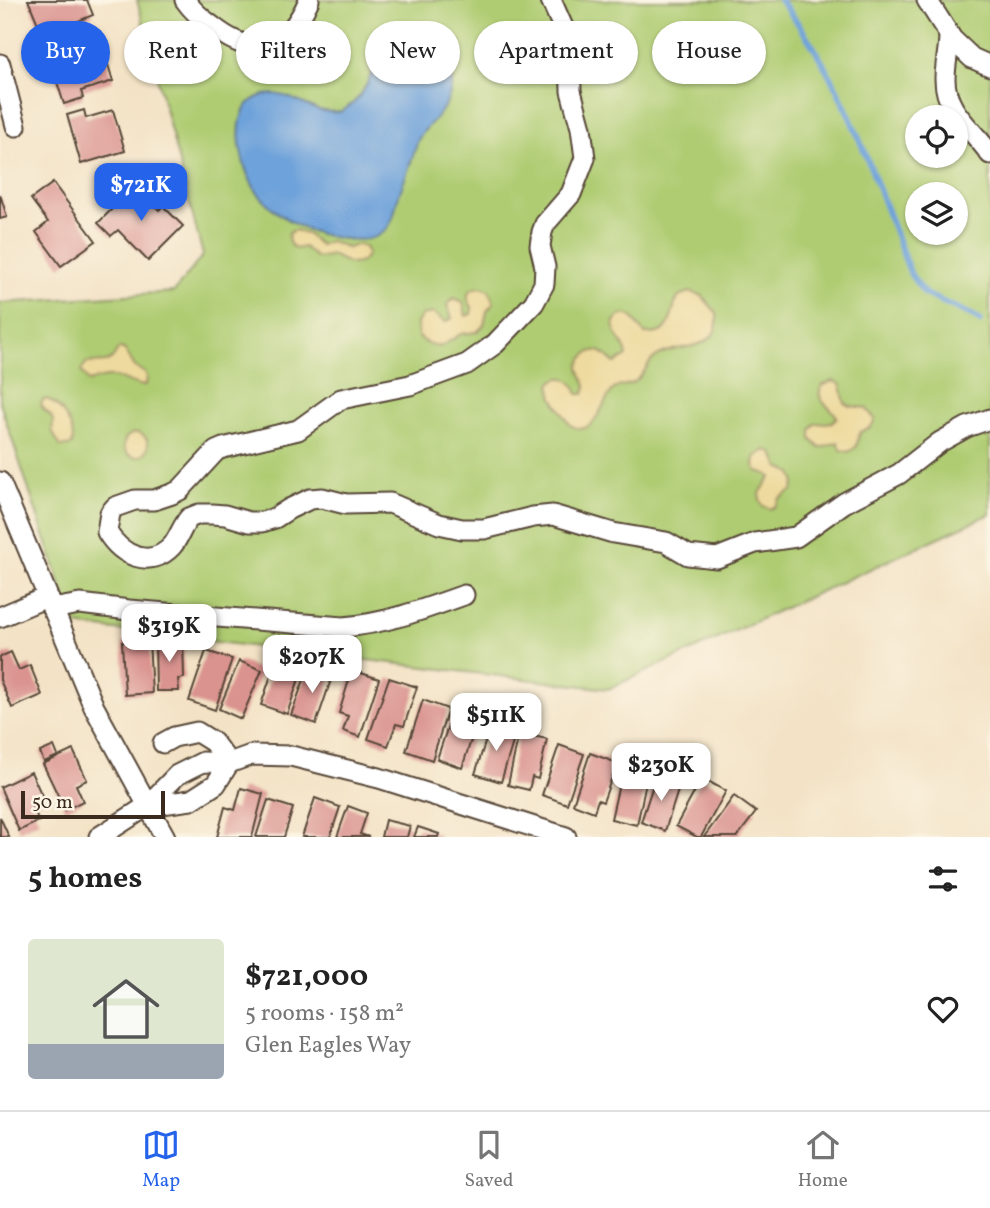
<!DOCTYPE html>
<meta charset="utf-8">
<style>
:root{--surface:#fff;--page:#f2f2f2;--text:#222;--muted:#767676;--line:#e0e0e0;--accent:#2563eb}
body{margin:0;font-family:Vollkorn,serif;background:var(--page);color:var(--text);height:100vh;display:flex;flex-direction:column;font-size:26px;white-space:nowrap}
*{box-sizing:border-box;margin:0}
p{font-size:23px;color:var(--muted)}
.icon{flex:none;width:38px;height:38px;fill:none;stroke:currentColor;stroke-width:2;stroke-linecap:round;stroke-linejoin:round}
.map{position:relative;height:837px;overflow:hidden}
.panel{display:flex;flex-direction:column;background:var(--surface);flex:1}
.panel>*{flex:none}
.hud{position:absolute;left:21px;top:21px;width:948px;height:63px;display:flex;gap:14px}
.tools{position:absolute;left:905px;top:105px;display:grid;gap:14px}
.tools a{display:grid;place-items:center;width:63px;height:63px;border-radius:50%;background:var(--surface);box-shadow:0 2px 5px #0004;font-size:35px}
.scale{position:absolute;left:21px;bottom:18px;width:144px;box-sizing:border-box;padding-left:7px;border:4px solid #3b2a1e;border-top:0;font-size:19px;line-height:24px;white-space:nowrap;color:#3b2a1e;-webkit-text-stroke:5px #fcf5e5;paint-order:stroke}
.price{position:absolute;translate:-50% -60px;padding:0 16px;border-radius:14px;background:#fff;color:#222;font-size:23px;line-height:46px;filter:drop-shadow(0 2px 4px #0008)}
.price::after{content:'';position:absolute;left:50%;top:42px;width:21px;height:16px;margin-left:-10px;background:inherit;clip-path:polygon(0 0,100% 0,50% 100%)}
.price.active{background:var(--accent);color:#fff}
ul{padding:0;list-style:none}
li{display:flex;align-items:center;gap:21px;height:175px;padding:0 28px}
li+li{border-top:2px solid var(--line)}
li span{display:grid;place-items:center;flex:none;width:196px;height:140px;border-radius:7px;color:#555}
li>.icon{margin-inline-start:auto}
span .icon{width:84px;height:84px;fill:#fffc;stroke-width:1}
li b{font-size:30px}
h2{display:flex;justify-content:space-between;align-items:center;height:84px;padding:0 28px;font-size:30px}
.pill{padding:0 24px;border-radius:32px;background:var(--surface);box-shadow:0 2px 5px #0004;font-size:24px;line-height:63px}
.pill.active{background:var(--accent);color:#fff}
.tabs{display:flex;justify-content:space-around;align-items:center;height:98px;border-top:2px solid var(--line);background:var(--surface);font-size:19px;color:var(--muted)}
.tabs a{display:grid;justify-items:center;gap:4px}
.tabs .active{color:var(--accent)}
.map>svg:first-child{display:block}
.green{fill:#afcc72;stroke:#757b48;stroke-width:2;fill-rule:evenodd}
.sand{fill:#eeda9e;stroke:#94825e;stroke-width:2}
.water{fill:#6ea2da;stroke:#54667c;stroke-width:2}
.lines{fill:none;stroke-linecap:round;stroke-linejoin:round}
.stream{stroke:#6ea2da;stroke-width:6}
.building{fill:#da938f}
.minor-casing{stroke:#574637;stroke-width:23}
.minor{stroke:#fff;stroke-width:19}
</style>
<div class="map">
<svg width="990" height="837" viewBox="0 0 990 837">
<rect width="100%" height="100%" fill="#fcf5e5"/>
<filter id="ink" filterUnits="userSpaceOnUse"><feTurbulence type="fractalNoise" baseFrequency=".0143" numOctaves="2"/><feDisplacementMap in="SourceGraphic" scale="14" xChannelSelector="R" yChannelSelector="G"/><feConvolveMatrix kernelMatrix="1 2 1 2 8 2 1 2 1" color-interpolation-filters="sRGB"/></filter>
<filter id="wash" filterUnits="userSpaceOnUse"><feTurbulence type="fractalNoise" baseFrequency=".00686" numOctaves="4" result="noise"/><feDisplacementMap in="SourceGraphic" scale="28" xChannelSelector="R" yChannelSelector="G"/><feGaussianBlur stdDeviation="1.57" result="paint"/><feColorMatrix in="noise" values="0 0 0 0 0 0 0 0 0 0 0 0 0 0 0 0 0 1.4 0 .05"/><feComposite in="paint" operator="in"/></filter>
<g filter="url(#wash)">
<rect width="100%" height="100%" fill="#f3e2c5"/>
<path class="green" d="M137,0H990V514L608,689L74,625L0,403V303L174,292L203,255ZM917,117H956V156H917ZM917,194H956V233H917Z"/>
<g class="sand">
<path d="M295,230L307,234L320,245L330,241L348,248L359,244L365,247L368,254C356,272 345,261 332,255L317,258L304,247L296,249C289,245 287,241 289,233Z"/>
<path d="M481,287L489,290L494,303L487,311L484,325L477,332L461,334L440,347L426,343L418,336L417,323L422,315L433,313L446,322L452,318L447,305L454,298L463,302L466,316L471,314L472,307C464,297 467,288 481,287Z"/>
<path d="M690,292L701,295L717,313C721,359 671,339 651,361C645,368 643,377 634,382C628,386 620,385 614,389C601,400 597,440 570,425L553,398L550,384C562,371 573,380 578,394H584L586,386L579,368C580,359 590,347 601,352C606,354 609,360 615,363L627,356C626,342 611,335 614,321C619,315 624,313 631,316L645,334C677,335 667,314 679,296Z"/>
<path d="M121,348L125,350L135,367L145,373L147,376L146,385L143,386C119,379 114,372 89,382L81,371L86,363C100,360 110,369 118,349Z"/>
<path d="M832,381C845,382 841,393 845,403L850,406L866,408L875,419L871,427L860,432L856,447L849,452L841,450L838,442L820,448L811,439V430L815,424L832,422L837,417C832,406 813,402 822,386Z"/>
<path d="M47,399C61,405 77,429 72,445L61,447C59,445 53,433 52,430C56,413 47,416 41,405L43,400Z"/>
<circle cx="136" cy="445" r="12"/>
<path d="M766,450L773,453L779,467L792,473L795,481L793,490L779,499L776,506L770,509L763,506C754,493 765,488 771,477L767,474L757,471L754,465L755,457Z"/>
</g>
<path class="water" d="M415,27C427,28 433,34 441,44C456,63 456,90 442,110C435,121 424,128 418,140C412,161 404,180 397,201C395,210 394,218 389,226C378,241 362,241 345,239C312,235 283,222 261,197C242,177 225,111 258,97C280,87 299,104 319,110C326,112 333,112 340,112C347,108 353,104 358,98C380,72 373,33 415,27Z"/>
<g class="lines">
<path class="stream" d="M780,0C845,78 875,182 911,275L925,294L974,316L980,321"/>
</g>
<g id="blocks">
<g class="building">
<path d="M28,0H87L93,15L49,33L45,21L38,24Z"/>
<path d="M100,38L113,81L81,91L83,98L64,104L52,66L60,63L56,53Z"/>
<path d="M84,110L86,118L113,110L125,151L81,164L67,115Z"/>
<path d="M53,183L96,241L61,266L36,232L48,222L31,199Z"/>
<path d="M135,186L159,210L163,206L183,226L148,261L118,230L111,236L98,223Z"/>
<path d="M0,194L7,217L0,219Z"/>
<path d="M183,638L184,678L178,679L179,691H156L155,639Z"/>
<path d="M149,640L152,693L125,695L122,642Z"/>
<path d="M206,651L232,659L215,710L189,701Z"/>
<path d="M11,652L19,670L30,665L42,695L12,708L0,680V657Z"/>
<path d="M278,655L304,664L287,714L261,705Z"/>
<path d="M239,661L262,670L241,719L219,709Z"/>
<path d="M309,666L333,674L316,724L291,715Z"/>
<path d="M352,670L379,679L360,737L343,731L348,716L339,713Z"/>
<path d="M389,678L417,687L404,726L396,724L388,746L368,739Z"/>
<path d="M423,700L448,709L432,760L406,751Z"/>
<path d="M453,711L478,719L462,768L437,759Z"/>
<path d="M491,724L516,732L501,782L475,774Z"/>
<path d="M519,733L547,739L538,779L532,777L529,790L508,785Z"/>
<path d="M559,745L584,754L567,804L542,795Z"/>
<path d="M54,746L58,756L44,762L40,752Z"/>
<path d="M73,750L87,780L76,785L83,801L65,810L43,764Z"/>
<path d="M590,753L617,763L603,802L598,800L594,812L573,804Z"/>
<path d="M623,767L648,773L637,825L611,819Z"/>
<path d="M31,772L44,800L32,806L39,821L19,831L0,787Z"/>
<path d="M656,776L680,784L665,831L641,822Z"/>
<path d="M702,778L726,791L701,837H697L676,826Z"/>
<path d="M241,788L263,794L252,837H217L225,807L235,810Z"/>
<path d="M734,796L756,812L737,837H704Z"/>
<path d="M315,798L340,807L330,837H302Z"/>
<path d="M268,800L293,808L284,837H256Z"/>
<path d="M348,806L367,813L360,834L369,837H337Z"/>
<path d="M0,817L9,837H0Z"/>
<path d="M385,820L410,826L407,837H381Z"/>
<path d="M418,827L439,834L438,837H414Z"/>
</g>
</g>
</g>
<g filter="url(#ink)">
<use href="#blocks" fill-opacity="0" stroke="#574637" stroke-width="2"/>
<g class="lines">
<g class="minor-casing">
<g id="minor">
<path d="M185,0C192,10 202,19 212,26C256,61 287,50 309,0"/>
<path d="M551,0L566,34L570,49L571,91L581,128L585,158L571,194L545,224L542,232L540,246L545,267L544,284L534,303L495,344L467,364L410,385L341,399L298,430L223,448L216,451L180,490L172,494L154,500H135L115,507L110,513L107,532C121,555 150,570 172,546C179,538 182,526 189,518L199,514H212L225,515L249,522H262L275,518L289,509L310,499L322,498L346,504L390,503L439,524L462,529H484L533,517L553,515L613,533L666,542L688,555L717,558L755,543L796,537L844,503L899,474L940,442L967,427L990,419"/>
<path d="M927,0L952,39L972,58L990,66"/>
<path d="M949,35C949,50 945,64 945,79C945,112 973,129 990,154"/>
<path d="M0,64L16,126"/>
<path d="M0,482L94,707L165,837"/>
<path d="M52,609L80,604L129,610L343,627C384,624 425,609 464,595"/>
<path d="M0,617L47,597"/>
<path d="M163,743L174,737L197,732L213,742L229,763"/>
<path d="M147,806L191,800L216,784L229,763"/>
<path d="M99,837L147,806L177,775L203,762L229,763L251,755L291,756L379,778L566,837"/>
</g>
</g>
<use href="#minor" class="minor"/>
</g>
</g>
</svg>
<div class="tools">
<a><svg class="icon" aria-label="locate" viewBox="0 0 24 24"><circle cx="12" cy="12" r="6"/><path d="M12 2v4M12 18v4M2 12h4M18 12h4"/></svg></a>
<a><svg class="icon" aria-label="layers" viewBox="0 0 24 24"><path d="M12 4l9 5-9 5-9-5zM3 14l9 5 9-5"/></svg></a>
</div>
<div class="scale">50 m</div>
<b class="price active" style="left:141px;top:223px">$721K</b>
<b class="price" style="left:169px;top:664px">$319K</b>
<b class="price" style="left:312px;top:695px">$207K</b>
<b class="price" style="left:496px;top:753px">$511K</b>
<b class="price" style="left:661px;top:803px">$230K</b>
<div class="hud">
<a class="pill active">Buy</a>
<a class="pill">Rent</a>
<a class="pill">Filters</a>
<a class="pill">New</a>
<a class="pill">Apartment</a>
<a class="pill">House</a>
</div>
</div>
<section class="panel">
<h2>5 homes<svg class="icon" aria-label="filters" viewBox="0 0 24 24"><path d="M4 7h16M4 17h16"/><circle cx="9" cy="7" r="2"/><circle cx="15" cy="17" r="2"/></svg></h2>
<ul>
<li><span style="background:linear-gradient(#dfe7d0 75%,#9aa5b1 0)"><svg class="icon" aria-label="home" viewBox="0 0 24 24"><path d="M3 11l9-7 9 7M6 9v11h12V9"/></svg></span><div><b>$721,000</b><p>5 rooms · 158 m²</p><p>Glen Eagles Way</p></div><svg class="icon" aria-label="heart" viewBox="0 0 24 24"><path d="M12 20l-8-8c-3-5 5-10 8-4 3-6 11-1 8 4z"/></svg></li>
</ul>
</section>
<nav class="tabs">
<a class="active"><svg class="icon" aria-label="map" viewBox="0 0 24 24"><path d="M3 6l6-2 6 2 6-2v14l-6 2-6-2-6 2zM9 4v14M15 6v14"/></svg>Map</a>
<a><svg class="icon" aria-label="saved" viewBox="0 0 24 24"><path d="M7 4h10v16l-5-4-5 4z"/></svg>Saved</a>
<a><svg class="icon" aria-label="home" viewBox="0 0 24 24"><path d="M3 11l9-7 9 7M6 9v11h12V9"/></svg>Home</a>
</nav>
